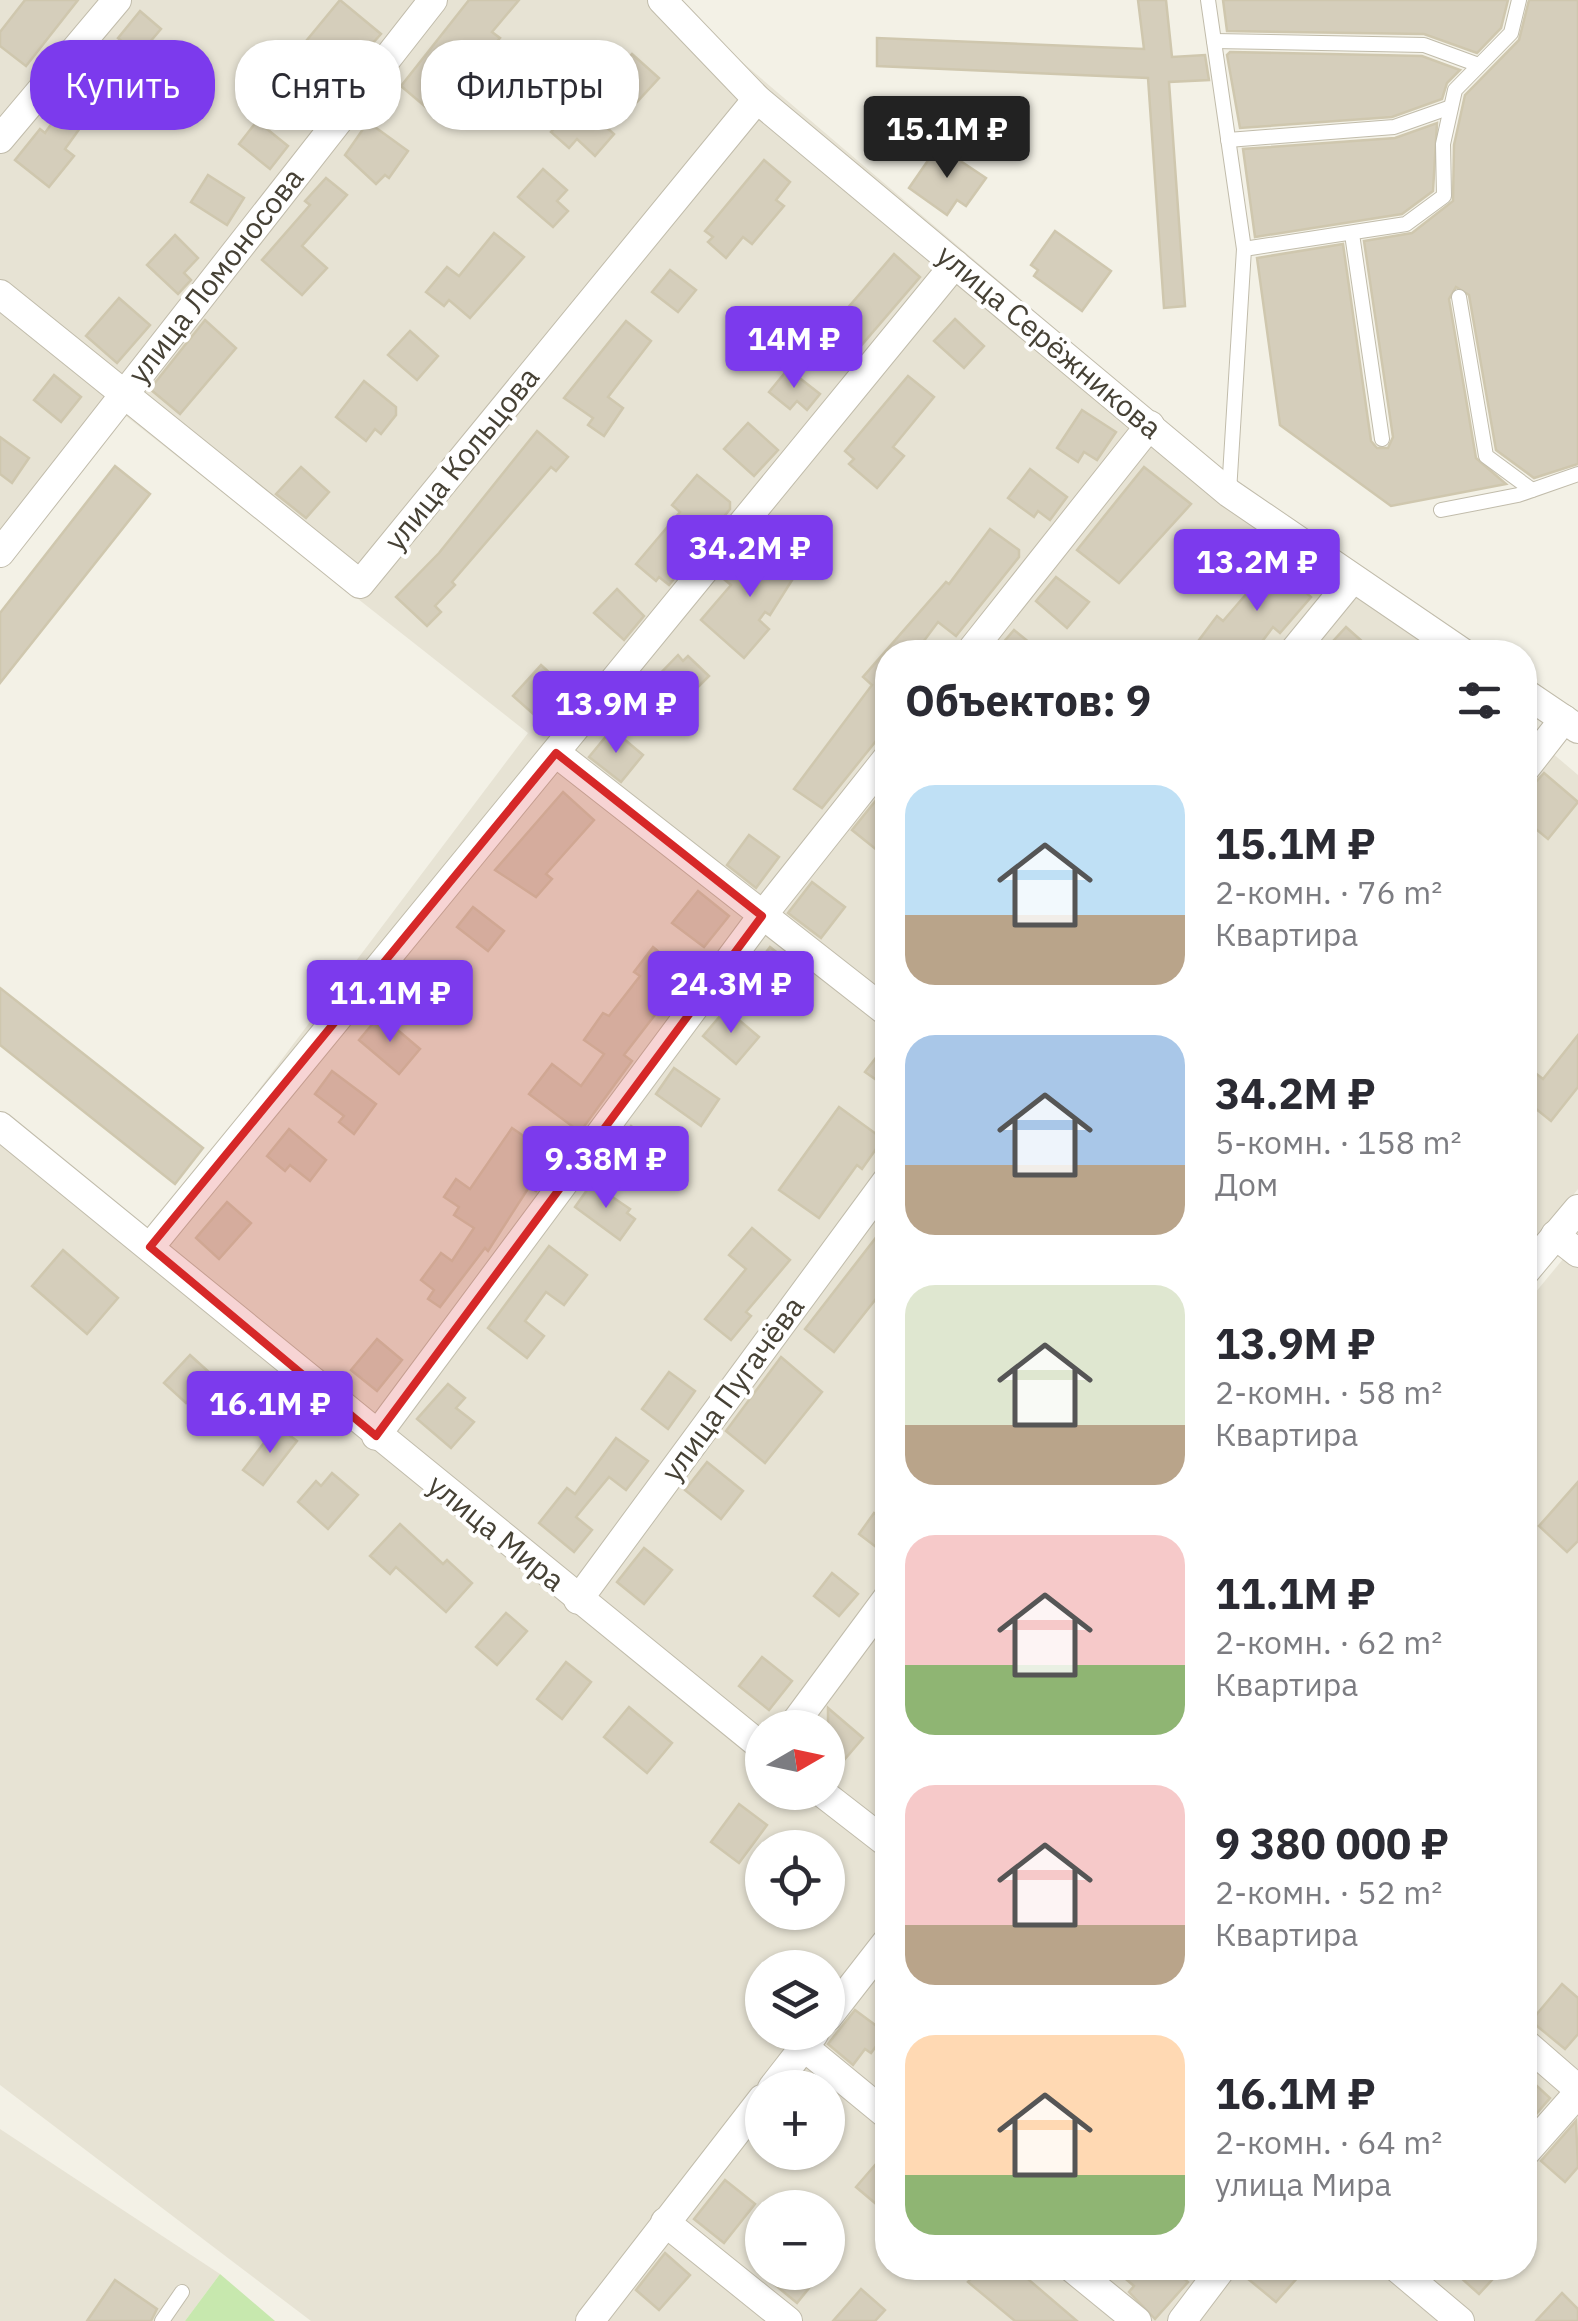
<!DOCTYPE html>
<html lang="ru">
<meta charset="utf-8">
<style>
:root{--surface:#fff;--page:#f7f7f7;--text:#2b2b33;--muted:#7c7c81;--accent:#7c3aed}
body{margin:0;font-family:"IBM Plex Sans",sans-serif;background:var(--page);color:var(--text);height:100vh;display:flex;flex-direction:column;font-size:38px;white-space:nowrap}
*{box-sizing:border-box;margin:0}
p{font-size:32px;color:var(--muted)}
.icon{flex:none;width:55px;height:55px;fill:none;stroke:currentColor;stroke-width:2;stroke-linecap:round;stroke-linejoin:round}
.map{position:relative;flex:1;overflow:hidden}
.panel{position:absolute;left:875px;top:640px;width:662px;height:1640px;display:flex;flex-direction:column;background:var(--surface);border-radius:40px;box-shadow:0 2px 8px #0004}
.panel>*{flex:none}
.top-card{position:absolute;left:30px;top:40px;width:695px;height:90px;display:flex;gap:20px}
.needle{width:65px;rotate:81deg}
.fabs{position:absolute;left:745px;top:1710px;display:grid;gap:20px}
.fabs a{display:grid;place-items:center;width:100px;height:100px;border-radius:50%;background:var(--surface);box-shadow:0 2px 8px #0004;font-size:50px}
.price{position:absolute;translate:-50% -85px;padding:0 22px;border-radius:10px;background:var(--accent);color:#fff;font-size:32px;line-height:65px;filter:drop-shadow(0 2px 5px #0008)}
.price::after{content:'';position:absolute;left:50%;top:60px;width:30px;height:22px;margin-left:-15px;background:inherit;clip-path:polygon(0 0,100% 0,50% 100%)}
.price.selected{background:#222;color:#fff}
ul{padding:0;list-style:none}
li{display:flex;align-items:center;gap:30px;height:250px;padding:0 30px}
li span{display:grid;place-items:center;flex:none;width:280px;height:200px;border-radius:30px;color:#555}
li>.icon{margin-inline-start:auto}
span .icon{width:120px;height:120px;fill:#fffc;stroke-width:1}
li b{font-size:42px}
h2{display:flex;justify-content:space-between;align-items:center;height:120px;padding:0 30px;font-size:42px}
.chip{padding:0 35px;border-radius:40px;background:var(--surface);box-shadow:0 2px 8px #0004;font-size:35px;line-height:90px}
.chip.selected{background:var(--accent);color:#fff}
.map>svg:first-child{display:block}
.residential{fill:#e7e3d4;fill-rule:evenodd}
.green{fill:#c7e8ae}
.building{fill:#d5cebb;stroke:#cfc7ae;stroke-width:2.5}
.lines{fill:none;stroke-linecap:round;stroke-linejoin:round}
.lane-casing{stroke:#c1bcab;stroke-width:16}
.street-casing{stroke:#c1bcab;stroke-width:30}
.lane{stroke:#fff;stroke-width:14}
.street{stroke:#fff;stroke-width:28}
.marked{fill:#d62828;fill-opacity:0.2;stroke:#d62828;stroke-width:8;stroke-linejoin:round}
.labels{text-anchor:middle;stroke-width:8;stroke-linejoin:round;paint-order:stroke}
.street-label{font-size:30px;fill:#464135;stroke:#fff}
</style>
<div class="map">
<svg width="1578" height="2321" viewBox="0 0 1578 2321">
<rect width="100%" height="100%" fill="#f3f1e6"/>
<g class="residential">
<path d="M0,0H669L1435,652H888L887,1832L828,1784V1728L762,1731L150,1234L528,733L103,398L0,531Z"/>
<path d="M1525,730L1578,775V1189L1525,1254Z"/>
<path d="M0,1140L762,1761V1792L801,1793L887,1862V1928L828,2006V1968H762V2032L807,2033L583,2321H311L0,2085ZM762,1848H828V1912H762Z"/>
<path d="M1578,1241V2321H1475L1410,2268H1525V1305Z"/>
<path d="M887,1953L888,2268H1374L1437,2321H596L762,2111V2152H828V2088L781,2087ZM762,2208H828V2272H762Z"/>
<path d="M0,2129L220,2274L185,2321H0Z"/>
</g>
<path class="green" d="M220,2274L275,2321H185Z"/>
<g class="building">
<path d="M25,0H78L26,66L0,46V32Z"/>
<path d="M340,0L381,34L315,108L301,94L291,105L262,77L277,61L283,66L297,52Z"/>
<path d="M469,0H519L492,32L500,38L455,91L467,102L447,125L401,86Z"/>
<path d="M1138,0H1166L1172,57L1205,55L1209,80L1169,82L1185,306L1164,308L1148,78L877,66V38L1144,49Z"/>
<path d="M1223,0H1508L1501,28L1477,53L1424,34L1227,31Z"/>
<path d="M1529,0H1578V464L1534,478L1496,450L1469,295L1456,287L1449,299L1476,458L1506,484L1391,506L1280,425L1257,258L1343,244L1371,441L1377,448H1388L1393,437L1364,241L1412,233L1453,201L1454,145L1465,95L1519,40Z"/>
<path d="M140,11L161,29L138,56L118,38Z"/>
<path d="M1230,52L1422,56L1460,70L1447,83L1442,99L1392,117L1240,128L1227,55Z"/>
<path d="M632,54L659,78L637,102L624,90L597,119L614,134L595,156L577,139L569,148L551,132L583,97L588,101Z"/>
<path d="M86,74L119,97L101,122L90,114L65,149L74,156L49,187L15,160L40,129L45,133Z"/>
<path d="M257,121L288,146L270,169L239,144Z"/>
<path d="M368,122L408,151L389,178L385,175L376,184L345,155Z"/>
<path d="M1437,123L1433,191L1402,214L1255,237L1243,149L1395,138Z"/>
<path d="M938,146L986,178L966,206L957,200L947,215L909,188Z"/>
<path d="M764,160L790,182L776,200L784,206L752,244L743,237L726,258L708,242L713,237L705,231Z"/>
<path d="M543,169L567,190L557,201L568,211L553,227L518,197Z"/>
<path d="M208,175L244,198L227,225L191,202Z"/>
<path d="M326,178L347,195L302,246L327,268L302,295L262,260L310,205L305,201Z"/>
<path d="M1055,231L1111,271L1082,311L1034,276L1038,270L1031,265Z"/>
<path d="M494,233L524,257L470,318L449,300L444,306L426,292L447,267L459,276Z"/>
<path d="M175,235L198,258L184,273L191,280L178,294L147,265Z"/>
<path d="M894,254L920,277L854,354L828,331Z"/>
<path d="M670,270L696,290L678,312L652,292Z"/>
<path d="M119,298L150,325L117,363L86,336Z"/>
<path d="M955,319L984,346L964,368L934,341Z"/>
<path d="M205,320L236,348L180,414L150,389Z"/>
<path d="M626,321L651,341L608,397L623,408L604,436L588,425L593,418L564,398Z"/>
<path d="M410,331L438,356L417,380L388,355Z"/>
<path d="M788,369L820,394L807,410L797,401L790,409L769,392Z"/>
<path d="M54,375L81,397L61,422L34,400Z"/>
<path d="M908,376L934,397L893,447L904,456L877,488L849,464L854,459L845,451Z"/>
<path d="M364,381L396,407V415L381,434L375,429L366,441L336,417Z"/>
<path d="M1082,410L1116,432L1097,460L1084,452L1078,462L1057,448Z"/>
<path d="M748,423L778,450L754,476L724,449Z"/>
<path d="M537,431L568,457L556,471L551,467L452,582L455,585L435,606L441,612L427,626L396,597L439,553Z"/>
<path d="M0,437L29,458L12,483L0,474Z"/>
<path d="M115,466L150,494L0,683V613Z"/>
<path d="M301,467L329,492L306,518L276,494Z"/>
<path d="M1144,467L1191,504L1119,583L1077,550Z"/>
<path d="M1030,469L1067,497L1050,520L1038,511L1034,517L1008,498Z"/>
<path d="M697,475L730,502V509L669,585L659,577L656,581L636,564L680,512L672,505Z"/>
<path d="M990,529L1019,550V557L956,636L938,622L920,646L928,652H888V726L822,808L794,789L872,685L863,677L946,582L949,584Z"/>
<path d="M772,540L788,554L779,565L794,577L770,615L765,612L759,620L769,629L744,658L701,620L731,585L725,580L737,566L745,573Z"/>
<path d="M1273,563L1311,597L1280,633L1273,627L1254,652H1215L1199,640L1217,616L1223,621Z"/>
<path d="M1056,577L1089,602L1067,628L1036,601Z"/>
<path d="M617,589L644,616L624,640L594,613Z"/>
<path d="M1346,627L1374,652H1323Z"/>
<path d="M1014,630L1041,652H995Z"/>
<path d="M678,655L683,661L688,656L709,676L679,706L653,681Z"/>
<path d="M541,665L575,696L548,727L513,696Z"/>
<path d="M612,729L643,755L621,782L589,757Z"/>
<path d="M1544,773L1578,802L1548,839L1525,820V794Z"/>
<path d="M563,792L594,820L546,874L552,879L536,897L495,870Z"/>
<path d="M877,799L888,807V859L852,830Z"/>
<path d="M749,835L779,857L756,888L727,865Z"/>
<path d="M812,882L845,907L821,938L788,913Z"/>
<path d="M698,891L729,916L704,947L672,923Z"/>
<path d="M473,907L504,931L488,951L457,927Z"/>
<path d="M653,947L678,968L670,979L678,985L624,1055L632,1061L580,1132L529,1094L552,1064L581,1086L604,1054L584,1040L603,1013L609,1016L640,976L634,972Z"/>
<path d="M770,947L794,966L784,978L795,987L780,1006L745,979Z"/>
<path d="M419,966L460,999L442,1020L402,987Z"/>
<path d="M0,988L203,1148L175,1184L0,1045Z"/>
<path d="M726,1009L759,1037L736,1064L703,1036Z"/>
<path d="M380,1015L420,1049L399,1074L359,1040Z"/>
<path d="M1578,1035V1087L1551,1121L1525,1100V1083L1534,1072L1543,1079Z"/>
<path d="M888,1042V1088L865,1072Z"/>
<path d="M674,1068L719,1099L701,1126L656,1094Z"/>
<path d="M332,1071L376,1104L354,1134L339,1122L344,1116L315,1094Z"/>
<path d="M839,1107L883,1139L862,1169L857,1165L819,1218L779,1190Z"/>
<path d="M631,1126L671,1158L650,1185L613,1157V1149Z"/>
<path d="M512,1128L558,1160L536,1191L529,1187L488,1251L485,1248L440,1307L428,1299L434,1290L421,1280L441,1253L452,1261L474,1228L454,1215L459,1207L444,1197L456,1179L470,1189Z"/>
<path d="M289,1129L326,1160L310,1181L290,1165L285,1171L267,1156Z"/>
<path d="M592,1183L630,1209L627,1213L635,1219L620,1240L575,1207Z"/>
<path d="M227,1202L251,1223L219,1259L196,1238Z"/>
<path d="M888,1222V1301L879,1295L834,1352L805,1329Z"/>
<path d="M752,1228L790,1260L746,1312L751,1316L731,1340L705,1319L746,1269L729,1255Z"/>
<path d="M549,1246L587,1275L564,1305L546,1292L525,1321L544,1336L527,1358L488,1328Z"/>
<path d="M63,1250L118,1298L87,1334L32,1286Z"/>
<path d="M377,1339L402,1360L377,1391L351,1370Z"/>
<path d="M190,1355L220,1382L201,1403L192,1396L186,1403L164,1383Z"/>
<path d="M781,1357L822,1392L765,1463L726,1431Z"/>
<path d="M669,1372L695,1391L668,1429L642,1409Z"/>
<path d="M448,1384L465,1398L456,1408L474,1422L451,1448L417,1419Z"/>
<path d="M277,1426L297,1441L263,1485L243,1470Z"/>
<path d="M616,1438L648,1461L626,1490L609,1477L576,1517L592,1530L574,1552L539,1523L567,1488L575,1494Z"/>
<path d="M707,1462L743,1491L721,1519L685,1490Z"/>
<path d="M332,1473L358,1495L328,1529L298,1502L316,1481L321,1486Z"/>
<path d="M1578,1482V1541L1567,1552L1539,1526Z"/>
<path d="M874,1513L888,1524V1556L859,1534Z"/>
<path d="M400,1524L443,1564L447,1560L472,1583L446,1612L396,1567L390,1574L370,1556Z"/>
<path d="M644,1548L672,1570L644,1604L617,1582Z"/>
<path d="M832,1573L858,1594L839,1616L814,1596Z"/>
<path d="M506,1613L527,1631L497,1665L476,1647Z"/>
<path d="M762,1657L792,1681L769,1710L739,1686Z"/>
<path d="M566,1662L591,1682L562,1719L537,1699Z"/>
<path d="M629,1707L672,1743L647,1773L604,1737Z"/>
<path d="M828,1708L863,1738L839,1766L828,1756Z"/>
<path d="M739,1804L767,1825L739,1863L711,1842Z"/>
<path d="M1562,1984L1578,1998V2034L1565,2049L1531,2021Z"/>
<path d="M855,2010L886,2033L871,2053L865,2049L853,2065L828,2044Z"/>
<path d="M1525,2075L1550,2098L1525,2127Z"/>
<path d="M1576,2121L1578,2167L1565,2182L1541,2161Z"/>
<path d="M888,2150V2214L856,2187Z"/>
<path d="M725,2180L755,2204L724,2243L694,2219Z"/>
<path d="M665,2253L690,2275L659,2310L636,2290Z"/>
<path d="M981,2268H1015L1077,2321H1015L968,2282Z"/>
<path d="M1113,2268H1172L1188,2282L1155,2319L1129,2292L1134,2286Z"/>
<path d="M1256,2268H1306L1276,2302L1247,2278Z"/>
<path d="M1450,2268H1503L1479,2294Z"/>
<path d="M784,2272H822L797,2303L774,2284Z"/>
<path d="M115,2280L157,2309L151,2321H87Z"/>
<path d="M861,2289L885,2310L875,2321H833Z"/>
<path d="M1562,2293L1578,2309V2321H1536Z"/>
</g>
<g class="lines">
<g class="lane-casing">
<g id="lane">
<path d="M1208,0L1244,249L1229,492"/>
<path d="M1214,41L1424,45L1476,64"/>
<path d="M1228,140L1394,127L1451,107"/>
<path d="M1352,234L1382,439"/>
<path d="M1244,249L1406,224L1444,196L1443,144L1455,90L1511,33L1519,0"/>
<path d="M1459,297L1486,456L1532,490"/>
<path d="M1441,510L1518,495L1578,474"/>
<path d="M162,2321L182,2292"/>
</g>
</g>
<g class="street-casing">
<g id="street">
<path d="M662,0L757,99L1229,493L1462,652"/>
<path d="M0,139L117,0"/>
<path d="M0,294L360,584L757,99"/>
<path d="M0,553L433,0"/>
<path d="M970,652L1150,425"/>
<path d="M1293,652L1351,581"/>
<path d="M1525,693L1578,729"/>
<path d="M556,753L888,1013"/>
<path d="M1525,769L1564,719"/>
<path d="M0,1126L762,1747"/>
<path d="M1555,1235L1578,1253"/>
<path d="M150,1247L955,264"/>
<path d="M1525,1272L1578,1209"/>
<path d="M376,1436L762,916L888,757"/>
<path d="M578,1600L888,1179"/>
<path d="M791,1728L888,1597"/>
<path d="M821,1792L888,1844"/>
<path d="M828,2017L888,1940"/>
<path d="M1525,2043L1578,2089"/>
<path d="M804,2047L888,2116"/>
<path d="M772,2088L814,2034"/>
<path d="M1525,2153L1578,2093"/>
<path d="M665,2222L788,2321"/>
<path d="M1072,2268L1137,2321"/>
<path d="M1397,2268L1460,2321"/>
<path d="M590,2321L762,2099"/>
<path d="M1182,2321L1222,2268"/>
</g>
</g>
<use href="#lane" class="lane"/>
<use href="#street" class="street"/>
</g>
<path class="marked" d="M556,753L762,916L376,1436L150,1247Z"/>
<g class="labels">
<g class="street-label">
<text transform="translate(216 276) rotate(-52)" y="10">улица Ломоносова</text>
<text transform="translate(1049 342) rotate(40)" y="10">улица Серёжникова</text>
<text transform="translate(462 459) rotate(-51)" y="10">улица Кольцова</text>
<text transform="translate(733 1389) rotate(-54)" y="10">улица Пугачёва</text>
<text transform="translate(496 1533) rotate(39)" y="10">улица Мира</text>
</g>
</g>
</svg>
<div class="fabs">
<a><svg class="needle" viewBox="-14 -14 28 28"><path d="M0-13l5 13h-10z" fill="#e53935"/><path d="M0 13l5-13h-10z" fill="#7c7c81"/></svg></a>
<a><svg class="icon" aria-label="locate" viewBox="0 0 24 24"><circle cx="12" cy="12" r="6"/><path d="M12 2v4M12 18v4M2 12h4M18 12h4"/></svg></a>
<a><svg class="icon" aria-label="layers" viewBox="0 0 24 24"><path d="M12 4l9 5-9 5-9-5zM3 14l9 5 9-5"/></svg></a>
<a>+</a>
<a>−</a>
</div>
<b class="price selected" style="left:947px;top:181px">15.1M ₽</b>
<b class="price" style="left:794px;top:391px">14M ₽</b>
<b class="price" style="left:750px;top:600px">34.2M ₽</b>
<b class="price" style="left:1257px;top:614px">13.2M ₽</b>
<b class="price" style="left:616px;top:756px">13.9M ₽</b>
<b class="price" style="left:731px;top:1036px">24.3M ₽</b>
<b class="price" style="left:390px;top:1045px">11.1M ₽</b>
<b class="price" style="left:606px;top:1211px">9.38M ₽</b>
<b class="price" style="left:270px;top:1456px">16.1M ₽</b>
<div class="top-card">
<a class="chip selected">Купить</a>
<a class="chip">Снять</a>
<a class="chip">Фильтры</a>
</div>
<section class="panel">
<h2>Объектов: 9<svg class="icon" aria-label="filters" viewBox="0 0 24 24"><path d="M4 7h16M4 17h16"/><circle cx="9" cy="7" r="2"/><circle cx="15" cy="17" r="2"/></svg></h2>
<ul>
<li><span style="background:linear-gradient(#bfe0f5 65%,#b9a48a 0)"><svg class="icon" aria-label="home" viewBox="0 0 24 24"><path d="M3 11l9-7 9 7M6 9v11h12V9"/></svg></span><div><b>15.1M ₽</b><p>2-комн. · 76 m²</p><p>Квартира</p></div></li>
<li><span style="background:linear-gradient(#a9c7e8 65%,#b9a48a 0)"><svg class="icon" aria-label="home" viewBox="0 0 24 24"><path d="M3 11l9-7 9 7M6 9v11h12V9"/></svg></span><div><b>34.2M ₽</b><p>5-комн. · 158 m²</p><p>Дом</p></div></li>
<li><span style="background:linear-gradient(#dfe7d0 70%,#b9a48a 0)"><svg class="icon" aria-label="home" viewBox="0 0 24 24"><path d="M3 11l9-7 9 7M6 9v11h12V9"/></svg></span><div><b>13.9M ₽</b><p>2-комн. · 58 m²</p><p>Квартира</p></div></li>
<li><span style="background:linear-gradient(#f6c9c9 65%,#8fb573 0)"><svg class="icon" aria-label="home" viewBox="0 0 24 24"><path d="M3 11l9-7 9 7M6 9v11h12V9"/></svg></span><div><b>11.1M ₽</b><p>2-комн. · 62 m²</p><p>Квартира</p></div></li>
<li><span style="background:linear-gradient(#f6c9c9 70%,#b9a48a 0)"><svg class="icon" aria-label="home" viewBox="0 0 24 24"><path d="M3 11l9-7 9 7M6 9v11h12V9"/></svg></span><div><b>9 380 000 ₽</b><p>2-комн. · 52 m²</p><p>Квартира</p></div></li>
<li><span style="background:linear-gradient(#ffd9b3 70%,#8fb573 0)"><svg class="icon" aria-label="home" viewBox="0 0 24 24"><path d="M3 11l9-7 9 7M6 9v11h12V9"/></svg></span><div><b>16.1M ₽</b><p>2-комн. · 64 m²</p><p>улица Мира</p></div></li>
</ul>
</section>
</div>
